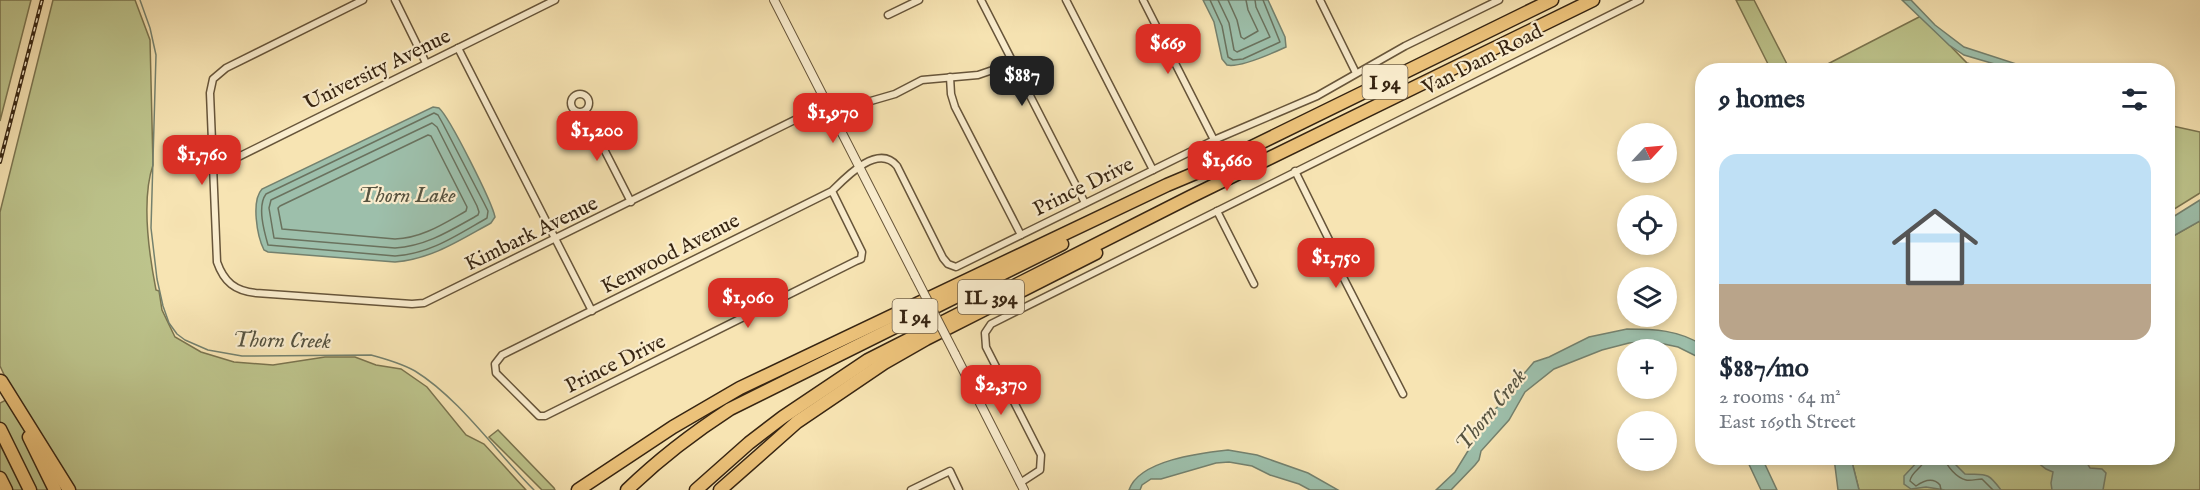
<!DOCTYPE html>
<meta charset="utf-8">
<style>
:root{--surface:#fff;--page:#f6f6f7;--text:#1f2937;--muted:#747a83;--line:#e0e1e3;--accent:#d93025}
body{margin:0;font-family:"IM FELL English",serif;background:var(--page);color:var(--text);height:100vh;display:flex;flex-direction:column;font-size:22px;white-space:nowrap}
*{box-sizing:border-box;margin:0}
p{font-size:20px;color:var(--muted)}
.icon{flex:none;width:33px;height:33px;fill:none;stroke:currentColor;stroke-width:2;stroke-linecap:round;stroke-linejoin:round}
.map{position:relative;flex:1;overflow:hidden}
.panel{position:absolute;left:1695px;top:63px;width:480px;height:402px;display:flex;flex-direction:column;background:var(--surface);border-radius:24px;box-shadow:0 3px 9px #0003}
.panel>*{flex:none}
.needle{width:39px;rotate:64deg}
.buttons{position:absolute;left:1617px;top:123px;display:grid;gap:12px}
.buttons a{display:grid;place-items:center;width:60px;height:60px;border-radius:50%;background:var(--surface);box-shadow:0 3px 9px #0003;font-size:30px}
.price{position:absolute;translate:-50% -51px;padding:0 14px;border-radius:12px;background:var(--accent);color:#fff;font-size:20px;line-height:39px;filter:drop-shadow(0 2px 3px #0008)}
.price::after{content:'';position:absolute;left:50%;top:36px;width:18px;height:14px;margin-left:-9px;background:inherit;clip-path:polygon(0 0,100% 0,50% 100%)}
.price.current{background:#222;color:#fff}
ul{padding:0;list-style:none}
li{display:grid;align-content:center;gap:12px;height:318px;padding:0 24px}
li+li{border-top:2px solid var(--line)}
li span{display:grid;place-items:center;height:186px;border-radius:18px;color:#555}
li>.icon{margin-inline-start:auto}
span .icon{width:108px;height:108px;fill:#fffc;stroke-width:1}
li b{font-size:26px}
h2{display:flex;justify-content:space-between;align-items:center;height:72px;padding:0 24px;font-size:26px}
.map>svg:first-child{display:block}
.green{fill:#bdc48c;stroke:#7a744f;stroke-width:1.5}
.water{fill:#9dbfab;stroke:#74816e;stroke-width:1.5}
.lines{fill:none;stroke-linecap:round;stroke-linejoin:round}
.shore{stroke:#6a725e;stroke-width:1.5}
.stream{stroke:#74816e;stroke-width:1.5}
.minor-casing{stroke:#67553a;stroke-width:9}
.tertiary-casing{stroke:#67553a;stroke-width:10}
.motorway-casing{stroke:#372512;stroke-width:15}
.minor{stroke:#faedce;stroke-width:6}
.tertiary{stroke:#faedce;stroke-width:8}
.motorway{stroke:#ecc27a;stroke-width:12}
.rail-casing{stroke:#372512;stroke-width:4}
.rail{stroke:#faedce;stroke-width:1.5;stroke-dasharray:4.5;stroke-linecap:butt}
.tertiary-bridge-casing{stroke:#67553a;stroke-width:10;stroke-linecap:butt}
.tertiary-bridge{stroke:#faedce;stroke-width:8}
.labels{text-anchor:middle;stroke-width:4.5;stroke-linejoin:round;paint-order:stroke}
.shield{fill:#faedce;stroke:#72614a;stroke-width:1.5}
.shield-label{font-size:20px;font-weight:bold;fill:#372512}
.street-label{font-size:21px;fill:#372512;stroke:#faedce}
.water-label{font-size:22px;font-style:italic;fill:#565340;stroke:#faedce}
</style>
<div class="map">
<svg width="2200" height="490" viewBox="0 0 2200 490">
<rect width="100%" height="100%" fill="#f7e4b3"/>
<filter id="stains"><feTurbulence type="fractalNoise" baseFrequency=".00333" numOctaves="4"/><feColorMatrix values="0 0 0 0 .2 0 0 0 0 .09 0 0 0 0 .02 0 0 0 .5 -.17"/></filter>
<radialGradient id="worn" r=".72"><stop offset=".6" stop-color="#630" stop-opacity="0"/><stop offset="1" stop-color="#630" stop-opacity=".3"/></radialGradient>
<g class="green">
<path d="M0,0H31L0,121Z"/>
<path d="M53,0H135L150,40L153,165C141,200 149,254 156,290L159,291L162,310L175,337L201,352L234,362L273,365L325,357H355L376,365L401,369L427,387L466,435L484,444L526,490H0V403L14,396L0,366V212Z"/>
<path d="M1736,0H1754L1790,70H1771Z"/>
<path d="M1921,16L1967,63L1991,70H1816Z"/>
<path d="M2168,125L2200,132V193L2168,213Z"/>
<path d="M2200,221V490H1859L1851,458H2168V239Z"/>
<path d="M498,430L554,488L555,490H542L489,437Z"/>
</g>
<g class="water">
<path d="M1203,0H1268L1285,37L1286,47C1273,53 1240,68 1227,65L1222,59L1214,22Z"/>
<path d="M1902,0H1911L1935,25L1964,47L2035,70H2015L1964,55L1949,45Z"/>
<path d="M433,107L439,108C450,118 492,202 495,217L491,223C460,240 432,259 395,262L268,252L264,250C257,236 251,201 262,189Z"/>
<path d="M2200,200V221L2168,239V220Z"/>
<path d="M1627,329C1654,329 1679,330 1702,345V359L1678,347L1650,341L1629,343L1602,350L1554,369L1525,392L1509,420L1481,451L1479,460L1475,465L1451,490H1436L1455,472L1492,412L1507,398L1515,384L1534,362L1549,357L1589,337Z"/>
<path d="M1228,450L1257,455L1308,473L1338,490H1310L1299,484L1270,475L1252,466L1229,462L1216,463L1161,479H1151L1142,485L1140,490H1129C1139,460 1201,453 1228,450Z"/>
<path d="M1746,458H1762L1777,490H1761Z"/>
<path d="M1834,458H1851L1859,490H1838Z"/>
<path d="M1921,458H1949L1965,474C1986,475 1987,471 2001,490H1945L1926,487L1911,489L1904,484V476Z"/>
<path d="M2032,458H2089L2087,463L2090,468L2102,469L2106,473L2103,490H2052L2051,483L2053,472L2046,469Z"/>
</g>
<g class="lines">
<g class="shore">
<path d="M1210,0L1222,26L1228,57L1233,60L1243,59L1280,42L1263,0"/>
<path d="M1218,0L1229,23L1234,50L1237,52L1270,37L1256,7L1255,0"/>
<path d="M1228,0L1237,20L1241,37L1244,39L1258,31L1248,10L1246,0"/>
<path d="M434,113L438,115L443,124L484,203L488,211L487,218C457,235 430,254 395,256L268,245C264,231 257,206 266,194Z"/>
<path d="M432,123L437,127L477,206L479,212L478,215C451,230 427,246 395,248L274,238L269,208L271,200Z"/>
<path d="M428,135L431,136L467,207L466,211C443,224 422,238 395,239L282,229L278,208L280,206Z"/>
<path d="M1925,458C1924,468 1911,471 1910,481L1916,486C1923,481 1933,477 1940,485L1941,490"/>
<path d="M1945,458C1946,466 1957,478 1966,480C1971,481 1977,479 1982,479L1993,490"/>
</g>
<path class="stream" d="M140,0L150,28L156,55L151,228L157,279L163,306L169,323L177,334L185,340L208,350L242,356L371,355C386,359 401,363 415,371C459,398 497,453 534,490"/>
<g class="minor-casing">
<g id="minor">
<path d="M363,0L226,68L213,79L210,93L217,262C224,282 235,291 256,293L412,304L424,303L827,104"/>
<path d="M395,0L426,63"/>
<path d="M981,0L1085,203"/>
<path d="M1066,0L1153,170"/>
<path d="M1143,0L1214,140"/>
<path d="M1320,0L1356,73"/>
<path d="M888,15L919,0"/>
<path d="M458,48L592,311"/>
<path d="M950,77L951,94L955,107L1021,235"/>
<circle cx="580" cy="103" r="9"/>
<path d="M585,112L631,202"/>
<path d="M833,116L857,105L895,94L922,80L978,75L1013,63"/>
<path d="M214,169L555,0"/>
<path d="M1295,171L1337,256L1343,277L1403,394"/>
<path d="M832,191L862,252L861,259L856,261L545,416H539L496,373L495,364L502,355L832,191C846,177 878,143 897,166L943,258L948,264L956,267L1214,140L1317,96L1405,46L1499,0"/>
<path d="M1217,211L1254,284"/>
<path d="M1020,483L1040,470L1041,455L986,347L985,333L991,324L1640,0"/>
<path d="M911,490L950,471L959,490"/>
</g>
</g>
<g class="tertiary-casing">
<g id="tertiary">
<path d="M774,0L915,276"/>
<path d="M955,354L1024,490"/>
</g>
</g>
<g class="motorway-casing">
<g id="motorway">
<path d="M1,381L69,490"/>
<path d="M0,429L30,490"/>
<path d="M29,437L55,490"/>
<path d="M0,478L6,490"/>
<path d="M578,490L673,427L740,388L1167,185L1217,164L1552,0"/>
<path d="M627,490C659,459 693,433 730,409L1062,244"/>
<path d="M696,490L749,443L783,417L868,360L1190,197L1593,0"/>
<path d="M720,490L797,422L884,363L926,339L1096,253"/>
</g>
</g>
<use href="#minor" class="minor"/>
<use href="#tertiary" class="tertiary"/>
<use href="#motorway" class="motorway"/>
<g class="rail-casing">
<path id="rail" d="M0,162L42,0"/>
</g>
<use href="#rail" class="rail"/>
<g class="tertiary-bridge-casing">
<path id="tertiary-bridge" d="M915,276L955,354"/>
</g>
<use href="#tertiary-bridge" class="tertiary-bridge"/>
</g>
<g class="labels">
<g class="shield">
<rect x="1362.5" y="65" width="45" height="34" rx="4.5"/>
<rect x="958" y="280" width="66" height="34" rx="4.5"/>
<rect x="892.5" y="299" width="45" height="34" rx="4.5"/>
</g>
<g class="shield-label">
<text x="1385" y="89">I 94</text>
<text x="991" y="304">IL 394</text>
<text x="915" y="323">I 94</text>
</g>
<g class="street-label">
<text transform="translate(1482 59) rotate(-27)" y="7">Van Dam Road</text>
<text transform="translate(377 69) rotate(-26)" y="7">University Avenue</text>
<text transform="translate(1083 186) rotate(-26)" y="7">Prince Drive</text>
<text transform="translate(531 233) rotate(-26)" y="7">Kimbark Avenue</text>
<text transform="translate(670 253) rotate(-27)" y="7">Kenwood Avenue</text>
<text transform="translate(615 363) rotate(-26)" y="7">Prince Drive</text>
</g>
<g class="water-label">
<text x="407" y="202">Thorn Lake</text>
<text transform="translate(282 339) rotate(1)" y="8">Thorn Creek</text>
<text transform="translate(1490 409) rotate(-51)" y="8">Thorn Creek</text>
</g>
</g>
<rect width="100%" height="100%" filter="url(#stains)"/>
<rect width="100%" height="100%" fill="url(#worn)"/>
</svg>
<div class="buttons">
<a><svg class="needle" viewBox="-14 -14 28 28"><path d="M0-13l5 13h-10z" fill="#e53935"/><path d="M0 13l5-13h-10z" fill="#747a83"/></svg></a>
<a><svg class="icon" aria-label="locate" viewBox="0 0 24 24"><circle cx="12" cy="12" r="6"/><path d="M12 2v4M12 18v4M2 12h4M18 12h4"/></svg></a>
<a><svg class="icon" aria-label="layers" viewBox="0 0 24 24"><path d="M12 4l9 5-9 5-9-5zM3 14l9 5 9-5"/></svg></a>
<a>+</a>
<a>−</a>
</div>
<b class="price" style="left:1168px;top:75px">$669</b>
<b class="price current" style="left:1022px;top:107px">$887</b>
<b class="price" style="left:833px;top:144px">$1,970</b>
<b class="price" style="left:597px;top:162px">$1,200</b>
<b class="price" style="left:202px;top:186px">$1,760</b>
<b class="price" style="left:1227px;top:192px">$1,660</b>
<b class="price" style="left:1336px;top:289px">$1,750</b>
<b class="price" style="left:748px;top:329px">$1,060</b>
<b class="price" style="left:1001px;top:416px">$2,370</b>
<section class="panel">
<h2>9 homes<svg class="icon" aria-label="filters" viewBox="0 0 24 24"><path d="M4 7h16M4 17h16"/><circle cx="9" cy="7" r="2"/><circle cx="15" cy="17" r="2"/></svg></h2>
<ul>
<li><span style="background:linear-gradient(#bfe0f5 70%,#b9a48a 0)"><svg class="icon" aria-label="home" viewBox="0 0 24 24"><path d="M3 11l9-7 9 7M6 9v11h12V9"/></svg></span><div><b>$887/mo</b><p>2 rooms · 64 m²</p><p>East 169th Street</p></div></li>
</ul>
</section>
</div>
